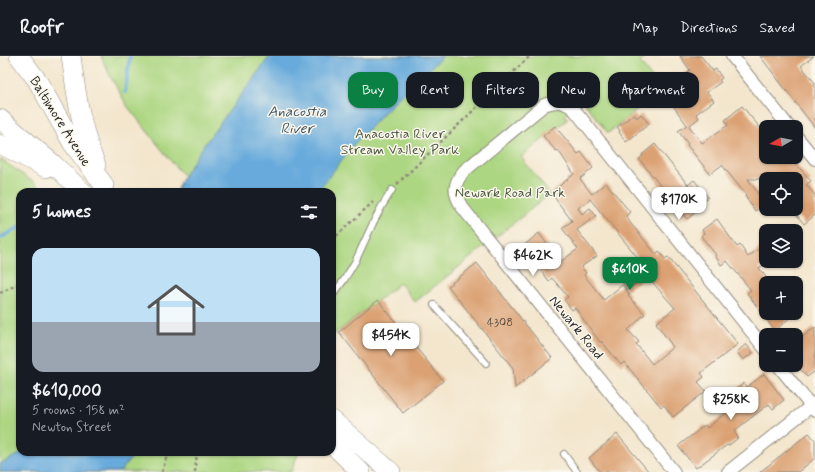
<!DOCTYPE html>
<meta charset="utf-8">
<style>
:root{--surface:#171b24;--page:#242831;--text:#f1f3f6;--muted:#9ea1a6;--line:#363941;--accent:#0b8043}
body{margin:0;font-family:Mynerve,sans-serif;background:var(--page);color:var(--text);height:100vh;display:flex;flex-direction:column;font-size:15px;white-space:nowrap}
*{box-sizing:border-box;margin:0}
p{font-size:13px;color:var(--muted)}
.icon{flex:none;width:22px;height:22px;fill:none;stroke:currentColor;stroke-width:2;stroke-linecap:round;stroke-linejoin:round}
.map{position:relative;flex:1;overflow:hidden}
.drawer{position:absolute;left:16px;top:132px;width:320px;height:268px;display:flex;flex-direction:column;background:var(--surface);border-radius:12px;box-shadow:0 1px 3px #0004}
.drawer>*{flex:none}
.banner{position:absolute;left:348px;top:16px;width:380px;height:36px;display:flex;gap:8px}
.needle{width:26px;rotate:261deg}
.buttons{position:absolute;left:759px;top:64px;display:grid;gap:8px}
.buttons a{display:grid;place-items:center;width:44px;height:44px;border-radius:8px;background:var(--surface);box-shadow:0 1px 3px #0004;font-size:20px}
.price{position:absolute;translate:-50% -34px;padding:0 9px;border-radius:8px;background:#fff;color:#222;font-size:13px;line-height:26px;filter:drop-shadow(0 1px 2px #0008)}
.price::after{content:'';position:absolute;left:50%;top:24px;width:12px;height:9px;margin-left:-6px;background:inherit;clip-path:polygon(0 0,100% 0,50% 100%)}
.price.active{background:var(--accent);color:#fff}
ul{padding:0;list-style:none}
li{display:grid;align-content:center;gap:8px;height:212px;padding:0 16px}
li span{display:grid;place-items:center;height:124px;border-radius:12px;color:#555}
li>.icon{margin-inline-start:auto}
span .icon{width:72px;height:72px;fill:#fffc;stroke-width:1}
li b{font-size:17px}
h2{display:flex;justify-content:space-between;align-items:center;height:48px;padding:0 16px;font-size:17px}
.pill{padding:0 14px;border-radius:12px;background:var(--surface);box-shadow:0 1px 3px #0004;font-size:14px;line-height:36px}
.pill.active{background:var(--accent);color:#fff}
header{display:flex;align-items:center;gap:24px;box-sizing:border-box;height:56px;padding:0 20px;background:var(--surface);border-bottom:1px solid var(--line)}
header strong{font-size:19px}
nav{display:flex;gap:22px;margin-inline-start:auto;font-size:14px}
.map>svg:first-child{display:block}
.green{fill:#acd681;stroke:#6c8056}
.water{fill:#67aadb;stroke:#496a83}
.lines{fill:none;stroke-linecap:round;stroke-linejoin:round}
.stream{stroke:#67aadb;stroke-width:4}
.building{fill:#dba173;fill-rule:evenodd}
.service-casing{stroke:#8f887c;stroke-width:8}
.minor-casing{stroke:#8f887c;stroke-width:14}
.primary-casing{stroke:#8f887c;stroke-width:20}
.path{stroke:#8f887c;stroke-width:2.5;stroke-dasharray:3 3;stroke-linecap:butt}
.service{stroke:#fff;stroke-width:6}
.minor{stroke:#fff;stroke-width:12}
.primary{stroke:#fff;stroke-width:19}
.labels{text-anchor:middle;stroke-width:3;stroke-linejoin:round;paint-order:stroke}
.number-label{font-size:12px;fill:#57483d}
.street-label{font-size:14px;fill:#2b2b2b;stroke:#fbf7ec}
.park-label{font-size:14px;fill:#4b5640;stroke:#fbf7ec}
.water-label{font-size:15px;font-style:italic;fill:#405769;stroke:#fbf7ec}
</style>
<header>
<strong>Roofr</strong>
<nav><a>Map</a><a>Directions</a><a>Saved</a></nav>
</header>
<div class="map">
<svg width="815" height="416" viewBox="0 0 815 416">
<rect width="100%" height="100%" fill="#fbf7ec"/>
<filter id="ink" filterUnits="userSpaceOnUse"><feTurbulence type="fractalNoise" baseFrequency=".025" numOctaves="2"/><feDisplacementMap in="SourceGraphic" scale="8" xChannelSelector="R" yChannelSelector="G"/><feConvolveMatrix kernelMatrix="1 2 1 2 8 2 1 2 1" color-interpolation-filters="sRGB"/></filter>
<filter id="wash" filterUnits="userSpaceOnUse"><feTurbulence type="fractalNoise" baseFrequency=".012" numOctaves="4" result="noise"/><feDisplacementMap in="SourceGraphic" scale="16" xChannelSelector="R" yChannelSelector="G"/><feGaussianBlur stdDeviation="0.9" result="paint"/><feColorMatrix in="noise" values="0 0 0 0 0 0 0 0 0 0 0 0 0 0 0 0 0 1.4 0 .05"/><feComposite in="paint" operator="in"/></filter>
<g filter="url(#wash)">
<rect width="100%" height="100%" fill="#f3e6cd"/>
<g class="green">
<path d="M101,0H647L640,6L661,34L608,77L582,44L565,59L568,63L521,101L550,138L415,246L400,227L332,280V136H199L175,110L128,51L110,20Z"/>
<path d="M0,103L35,127L44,136H20V396H299L291,416H0Z"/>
</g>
<g class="water">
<path d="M270,0H443L396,44L354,88L317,136H176L181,124L206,86Z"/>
<path d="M24,396H136L120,416H0V408Z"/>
</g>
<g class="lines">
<g class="stream">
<path d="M125,36L130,0"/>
<path d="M0,182L20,171"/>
</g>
</g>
<g id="blocks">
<g class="building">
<path d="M680,0H701L713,15L716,13L722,22L719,24L721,26L707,36L714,45L696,58L699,62L689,70L702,87L728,69L725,64L742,50L766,79V101H790L811,125L806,129L815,139V159L804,168L796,158V123H748L765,148L755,155L745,140L746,139L722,109L710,118L687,89L688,88L678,75L687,69L671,47L673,45L670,41L680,31L675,25L690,14Z"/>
<path d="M760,0H814L801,10L815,27V72Z"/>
<path d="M634,58L637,62L641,58L649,68L626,86L619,76L620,75L617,71Z"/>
<path d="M555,70L578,98L581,96L593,112L580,123L592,138L606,127L630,156L626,160L631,168L656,198L659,195L665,203L668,201L738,288L701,317L704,321L698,326L706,335L673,361L664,349L661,351L624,306L621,309L602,286H600L575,252L572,254L564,244L568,241L552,222L549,225L532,202L522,191L539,177L560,206L578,193L562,172L572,165L551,137L574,118L558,94L556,95L543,80ZM590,143L643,208L621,224L627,234L647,220L675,252L656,267L673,291L652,308L636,288L639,286L628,274L645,258L628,240L630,239L622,229L604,244L584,219L586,217L581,211L597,200L577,174L596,160L590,152L582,158L578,152Z"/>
<path d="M655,88L688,129L694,124L708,141L700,148L702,151L687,163L639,103L643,100L642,99Z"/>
<path d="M717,163L737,191L740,189L748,201L766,187V206L759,212L766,221V257H795L775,275L747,237L751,234L727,205L721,209L715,199H716L701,180L704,177L702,174Z"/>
<path d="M477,207L552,302L515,332L513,312L448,230Z"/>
<path d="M378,244L443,325L403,357L339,276Z"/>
<path d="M815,271V315L807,321L796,308V286Z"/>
<path d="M746,288L753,297L743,304L737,296Z"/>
<path d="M764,318L784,344L773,353L769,348L734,375L738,382L728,390L727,389L696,412L678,390L705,369L707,372L736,349L728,340L744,327L747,331Z"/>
<path d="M809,377L815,384V402L798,416H760Z"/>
<path d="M617,378L649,416H600L589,402Z"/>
</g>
</g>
</g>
<g filter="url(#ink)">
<use href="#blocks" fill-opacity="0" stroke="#8f887c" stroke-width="1"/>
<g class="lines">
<g class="service-casing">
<g id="service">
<path d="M332,240L344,224L355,206L374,165L382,150L392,134"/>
<path d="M434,249L486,307"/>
<path d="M564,398L577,416"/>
</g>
</g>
<g class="minor-casing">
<g id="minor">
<path d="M732,0L789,71"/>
<path d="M796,80L815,103"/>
<path d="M778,309L815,355"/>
<path d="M674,416L462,151C453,137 453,128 464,115L544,49C556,44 563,45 573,52L766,294"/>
<path d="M728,416L815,347"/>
</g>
</g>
<g class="primary-casing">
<g id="primary">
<path d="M19,0L37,24L73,88L104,129"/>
<path d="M71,0C76,37 81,74 96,109"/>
<path d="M0,63L52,107L83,136"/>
<path d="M0,88L46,112"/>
<path d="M332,364L391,416"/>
<path d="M332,388L361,416"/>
</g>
</g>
<g class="path">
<path d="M397,128L530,0"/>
<path d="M332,184L373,146"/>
<path d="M0,237L20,227"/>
<path d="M162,416L168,396"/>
<path d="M195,416L197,396"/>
</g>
<use href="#service" class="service"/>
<use href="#minor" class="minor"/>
<use href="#primary" class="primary"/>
</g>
</g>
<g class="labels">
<g class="number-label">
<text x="500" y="270">4308</text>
</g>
<g class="street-label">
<text transform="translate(61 65) rotate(58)" y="5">Baltimore Avenue</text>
<text transform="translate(577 271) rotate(51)" y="5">Newark Road</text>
</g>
<g class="park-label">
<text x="400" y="82">Anacostia River<tspan x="400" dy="16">Stream Valley Park</tspan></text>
<text x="510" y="141">Newark Road Park</text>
</g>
<g class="water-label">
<text x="297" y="60">Anacostia<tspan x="297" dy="17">River</tspan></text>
</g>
</g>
</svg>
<div class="buttons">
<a><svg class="needle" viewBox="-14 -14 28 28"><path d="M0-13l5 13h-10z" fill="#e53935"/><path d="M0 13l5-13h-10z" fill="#9ea1a6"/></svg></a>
<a><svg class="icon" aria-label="locate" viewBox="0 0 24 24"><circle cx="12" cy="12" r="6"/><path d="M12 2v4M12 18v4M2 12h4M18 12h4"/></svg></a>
<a><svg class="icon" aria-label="layers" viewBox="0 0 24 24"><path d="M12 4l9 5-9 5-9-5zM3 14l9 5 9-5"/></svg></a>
<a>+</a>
<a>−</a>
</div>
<b class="price" style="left:679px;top:165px">$170K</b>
<b class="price" style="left:533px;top:221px">$462K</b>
<b class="price active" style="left:630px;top:235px">$610K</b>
<b class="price" style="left:391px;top:301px">$454K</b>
<b class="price" style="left:731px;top:365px">$258K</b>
<div class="banner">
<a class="pill active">Buy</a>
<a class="pill">Rent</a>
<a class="pill">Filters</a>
<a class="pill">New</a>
<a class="pill">Apartment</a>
</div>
<section class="drawer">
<h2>5 homes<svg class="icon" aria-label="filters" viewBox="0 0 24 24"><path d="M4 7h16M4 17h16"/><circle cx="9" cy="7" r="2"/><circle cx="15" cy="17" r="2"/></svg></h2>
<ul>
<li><span style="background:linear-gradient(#bfe0f5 60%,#9aa5b1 0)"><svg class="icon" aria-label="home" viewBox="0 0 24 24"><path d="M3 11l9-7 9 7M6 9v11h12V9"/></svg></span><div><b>$610,000</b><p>5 rooms · 158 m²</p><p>Newton Street</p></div></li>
</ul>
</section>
</div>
